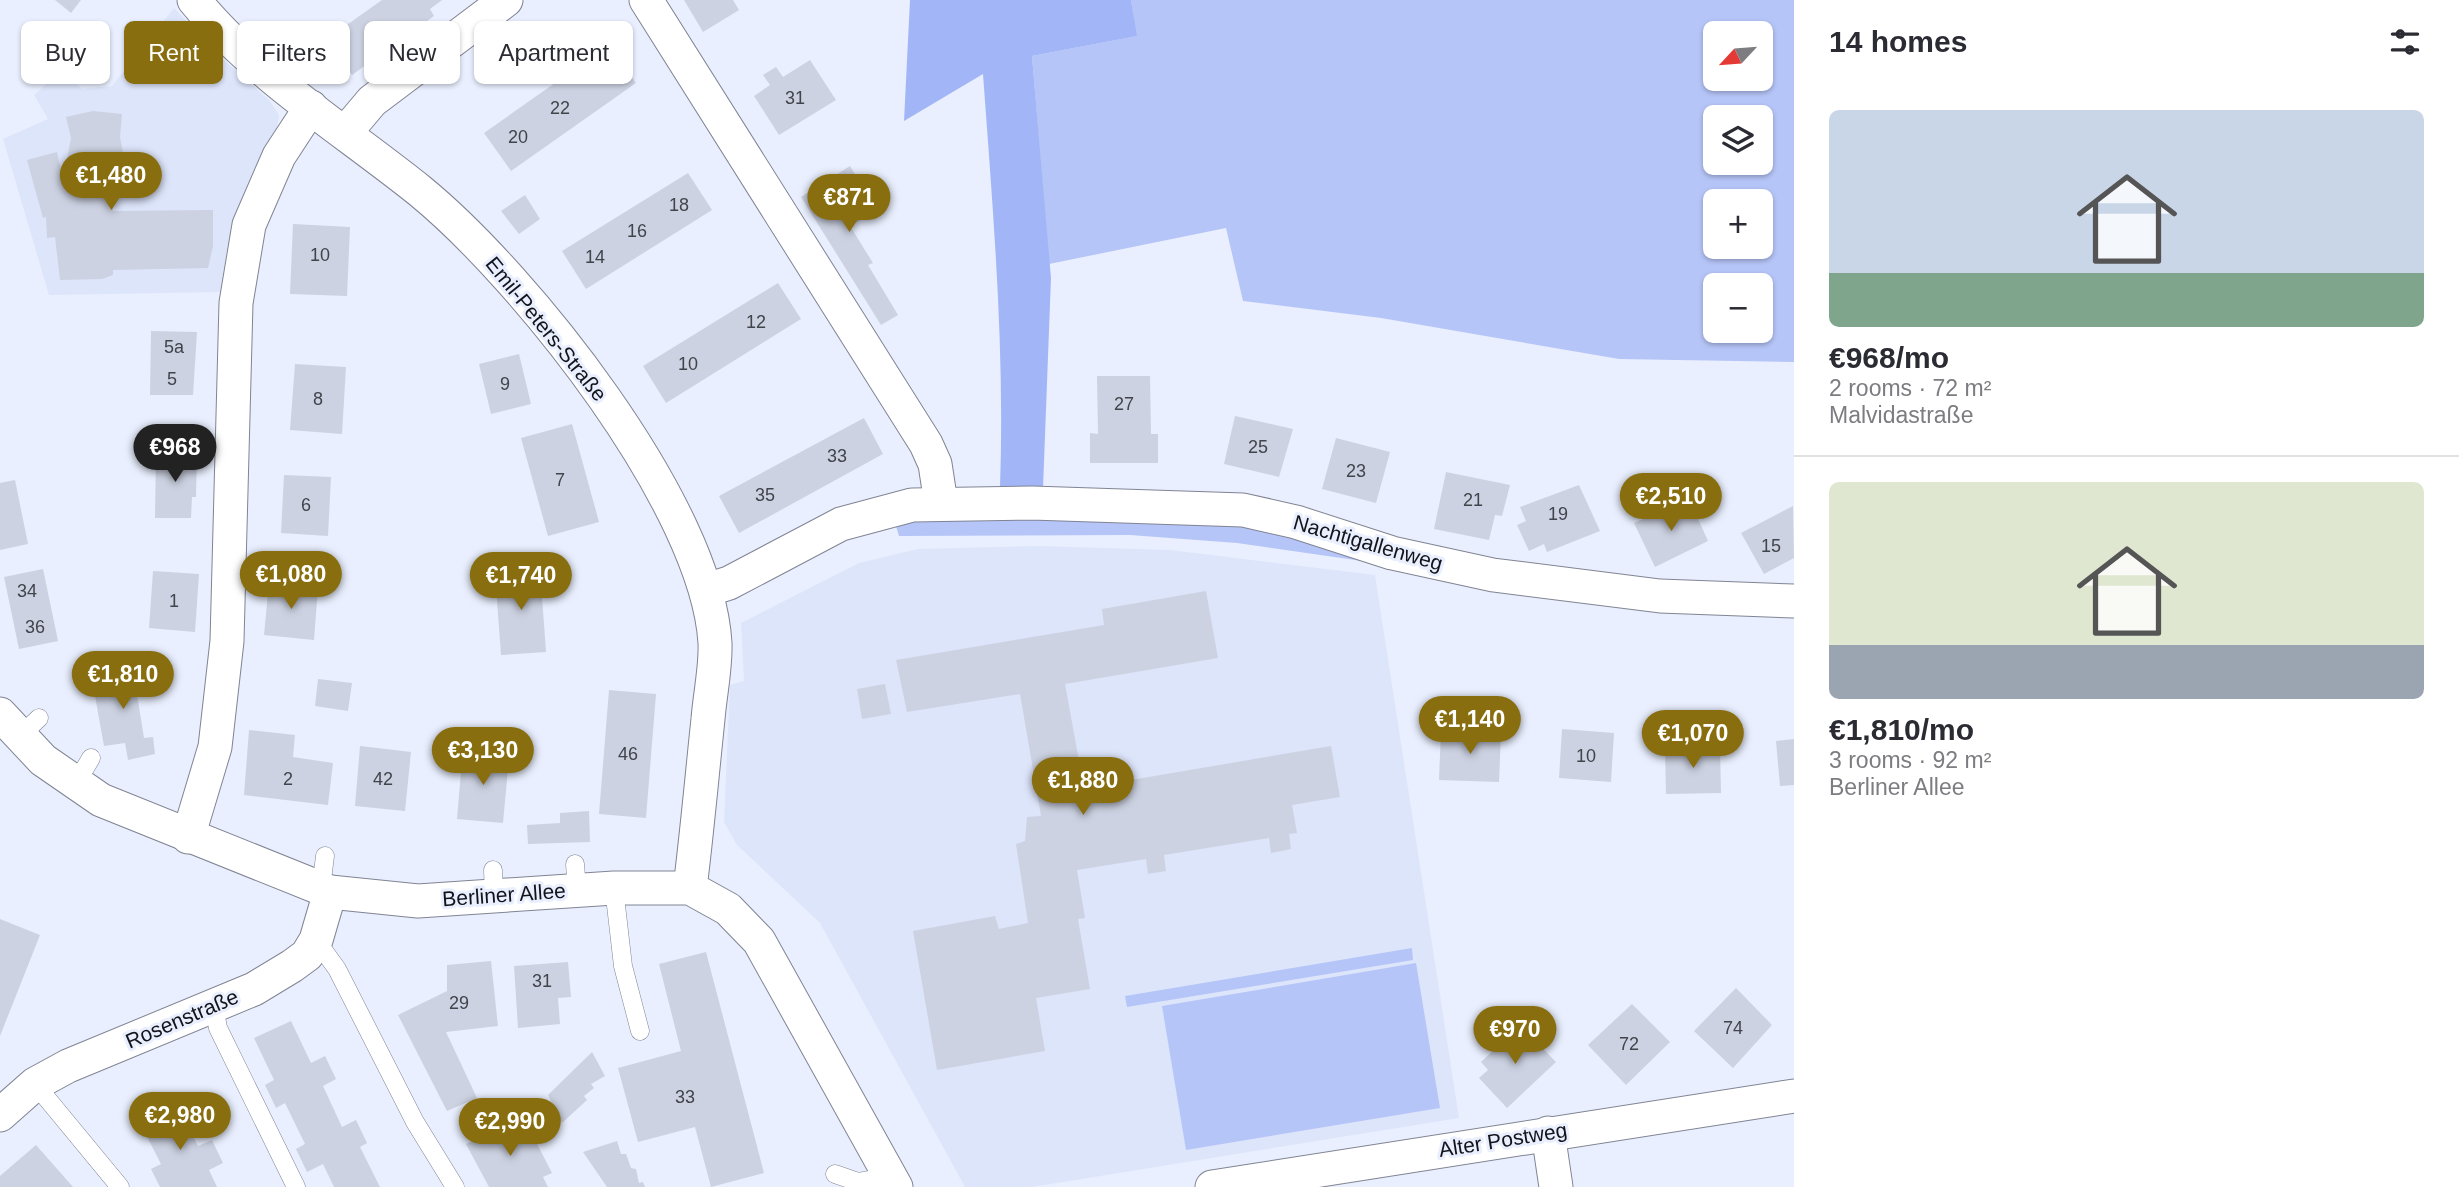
<!DOCTYPE html>
<meta charset="utf-8">
<style>
:root{--surface:#fff;--page:#f2f2f3;--text:#2b2b33;--muted:#7c7c81;--line:#e1e1e2;--accent:#886e0e}
body{margin:0;font-family:Arial,sans-serif;background:var(--page);color:var(--text);height:100vh;display:flex;flex-direction:column;font-size:26px;white-space:nowrap}
*{box-sizing:border-box;margin:0}
p{font-size:23px;color:var(--muted)}
.icon{flex:none;width:38px;height:38px;fill:none;stroke:currentColor;stroke-width:2;stroke-linecap:round;stroke-linejoin:round}
.map{position:relative;flex:1;overflow:hidden}
.drawer{display:flex;flex-direction:column;background:var(--surface);width:665px}
.drawer>*{flex:none}
.hud{position:absolute;left:21px;top:21px;width:665px;height:63px;display:flex;gap:14px}
.needle{width:46px;rotate:244deg}
.tools{position:absolute;left:1703px;top:21px;display:grid;gap:14px}
.tools a{display:grid;place-items:center;width:70px;height:70px;border-radius:10px;background:var(--surface);box-shadow:0 2px 5px #0004;font-size:35px}
.price{position:absolute;translate:-50% -60px;padding:0 16px;border-radius:24px;background:var(--accent);color:#fff;font-size:23px;line-height:46px;filter:drop-shadow(0 2px 4px #0008)}
.price::after{content:'';position:absolute;left:50%;top:42px;width:21px;height:16px;margin-left:-10px;background:inherit;clip-path:polygon(0 0,100% 0,50% 100%)}
.price.on{background:#222;color:#fff}
ul{padding:0;list-style:none}
li{display:grid;align-content:center;gap:14px;height:371px;padding:0 35px}
li+li{border-top:2px solid var(--line)}
li span{display:grid;place-items:center;height:217px;border-radius:10px;color:#555}
li>.icon{margin-inline-start:auto}
span .icon{width:126px;height:126px;fill:#fffc;stroke-width:1}
li b{font-size:30px}
h2{display:flex;justify-content:space-between;align-items:center;height:84px;padding:0 35px;font-size:30px}
.chip{padding:0 24px;border-radius:10px;background:var(--surface);box-shadow:0 2px 5px #0004;font-size:24px;line-height:63px}
.chip.on{background:var(--accent);color:#fff}
main{display:flex;flex:1;min-height:0}
.map>svg:first-child{display:block}
.built{fill:#dde5fb}
.green{fill:#b6c5f8;fill-rule:evenodd}
.forest{fill:#a2b6f7}
.building{fill:#cdd2e2}
.lines{fill:none;stroke-linecap:round;stroke-linejoin:round}
.lane-casing{stroke:#808493;stroke-width:19}
.street-casing{stroke:#808493;stroke-width:35}
.lane{stroke:#fff;stroke-width:18}
.street{stroke:#fff;stroke-width:33}
.labels{text-anchor:middle;stroke-width:6;stroke-linejoin:round;paint-order:stroke}
.number-label{font-size:18px;fill:#41444b}
.street-label{font-size:21px;fill:#121419;stroke:#e9effe}
</style>
<main>
<div class="map">
<svg width="1794" height="1187" viewBox="0 0 1794 1187">
<rect width="100%" height="100%" fill="#e9effe"/>
<g class="built">
<path d="M174,8L218,55L269,100L279,115L276,134L247,189L226,256L220,292L49,295L3,139L48,119L34,95L61,71L82,89L112,86Z"/>
<path d="M1039,546L1170,550L1375,575L1459,1118L1032,1187H965L820,923L737,845L724,822L730,685L744,681L741,623L859,563L918,549Z"/>
</g>
<g class="green">
<path d="M1131,0H1794V362L1619,359L1381,318L1243,301L1226,228L1049,264L1032,56L1136,36ZM1715,33H1760V79H1715ZM1715,117H1760V163H1715ZM1715,201H1760V247H1715ZM1715,285H1760V331H1715Z"/>
<path d="M1167,518L1277,528L1376,563L1237,543L1130,535L899,536L895,523L909,520Z"/>
<path d="M1412,948L1413,960L1127,1007L1125,996Z"/>
<path d="M1416,963L1440,1108L1186,1150L1162,1006Z"/>
</g>
<path class="forest" d="M910,0H1131L1137,36L1032,56L1051,278L1043,488L1000,487C1005,349 993,212 983,74L904,121Z"/>
<g class="building">
<path d="M55,0H81L71,13Z"/>
<path d="M382,0H442L430,9L434,16L352,75L327,39Z"/>
<path d="M684,0H733L739,10L703,32Z"/>
<path d="M609,45L636,83L511,171L484,133Z"/>
<path d="M810,60L836,100L779,135L754,96L770,85L763,75L776,67L783,77Z"/>
<path d="M93,111L122,114L120,137L124,158L115,161L119,180H112L113,211L213,210V246L208,268L113,270V275L102,279L60,280L55,237L47,238L46,217L43,218L27,160L57,152L62,175L79,174V162L67,159L71,138L66,117Z"/>
<path d="M850,166L877,210L850,226L873,263L868,265L898,315L881,325L801,197Z"/>
<path d="M688,173L712,210L586,289L562,251Z"/>
<path d="M525,195L540,219L519,234L501,211Z"/>
<path d="M293,224L350,227L347,296L290,294Z"/>
<path d="M778,283L801,319L666,403L643,366Z"/>
<path d="M151,331L197,332L193,395H150Z"/>
<path d="M519,354L531,404L491,414L479,364Z"/>
<path d="M295,364L346,367L342,434L290,430Z"/>
<path d="M1097,376H1150L1151,434H1158V463H1090V433L1098,434Z"/>
<path d="M1235,416L1293,429L1279,477L1224,464Z"/>
<path d="M864,418L883,454L739,533L719,496Z"/>
<path d="M572,424L599,522L548,536L521,438Z"/>
<path d="M1336,438L1390,452L1376,503L1322,489Z"/>
<path d="M156,451H197L196,497H192L191,518H155Z"/>
<path d="M1446,472L1510,485L1502,516L1495,515L1489,540L1434,529Z"/>
<path d="M284,475L331,477L328,536L281,533Z"/>
<path d="M15,480L28,544L0,550V483Z"/>
<path d="M1579,485L1600,531L1547,552L1544,544L1529,551L1517,525L1526,521L1520,507Z"/>
<path d="M1689,499L1708,541L1655,567L1634,523Z"/>
<path d="M1793,506L1794,558L1764,574L1741,533Z"/>
<path d="M43,569L58,641L19,649L4,577Z"/>
<path d="M540,569L546,652L501,655L495,573Z"/>
<path d="M153,571L199,574L195,632L149,628Z"/>
<path d="M269,582L318,588L314,640L264,635Z"/>
<path d="M1206,591L1218,658L1065,684L1084,788L1331,746L1340,797L1292,805L1297,833L1289,834L1291,849L1271,853L1269,838L1164,855L1166,871L1148,874L1146,859L1077,870L1085,918L1078,919L1090,989L1036,998L1045,1051L937,1070L913,931L995,916L999,929L1028,923L1016,844L1025,841L1027,817L1041,816L1020,694L907,712L896,660L1104,625L1102,609Z"/>
<path d="M139,660L143,678H134L139,707L144,738L153,737L155,754L128,760L125,743L104,746L93,685L115,681L112,663Z"/>
<path d="M318,679L352,683L348,711L315,706Z"/>
<path d="M885,684L891,714L862,719L857,689Z"/>
<path d="M609,690L656,694L646,818L599,814Z"/>
<path d="M1562,729L1614,733L1611,782L1559,778Z"/>
<path d="M249,730L295,735L293,757L333,763L328,805L244,795Z"/>
<path d="M1441,731L1501,733L1499,782L1439,780Z"/>
<path d="M1794,739V785L1780,786L1776,741Z"/>
<path d="M360,746L411,752L405,811L355,806Z"/>
<path d="M1720,746L1721,793L1666,794L1665,747Z"/>
<path d="M463,748L485,750L486,756L509,758L503,823L457,819Z"/>
<path d="M589,811L590,842L528,844L527,825L560,823V813Z"/>
<path d="M0,919L40,935L0,1036Z"/>
<path d="M706,952L764,1173L711,1187L695,1127L638,1142L618,1068L681,1051L659,964Z"/>
<path d="M491,961L498,1026L446,1032L477,1098L447,1111L398,1015L447,991V965Z"/>
<path d="M568,962L571,997L558,998L560,1024L518,1028L514,966Z"/>
<path d="M1736,988L1772,1025L1733,1068L1694,1031Z"/>
<path d="M1632,1004L1670,1042L1626,1085L1588,1045Z"/>
<path d="M291,1021L311,1063L325,1056L336,1079L323,1086L342,1127L356,1120L367,1143L360,1147L380,1187H334L323,1164L307,1172L296,1149L305,1144L285,1103L276,1108L265,1085L274,1080L254,1038Z"/>
<path d="M1520,1025L1556,1062L1507,1108L1479,1078L1488,1070L1481,1062Z"/>
<path d="M592,1052L605,1076L591,1084L594,1088L584,1096L587,1100L562,1123L548,1095Z"/>
<path d="M177,1105L198,1146L212,1140L223,1163L209,1170L217,1187H160L151,1169L161,1164L140,1123Z"/>
<path d="M512,1119L520,1135L530,1130L552,1173L543,1177L548,1187H489L466,1144Z"/>
<path d="M617,1141L621,1154H626L631,1168L636,1169L639,1183L643,1182L645,1187H607L583,1152Z"/>
<path d="M36,1145L73,1187H0V1176Z"/>
</g>
<g class="lines">
<g class="lane-casing">
<g id="lane">
<path d="M20,736L39,718"/>
<path d="M76,783L91,758"/>
<path d="M575,864L577,890"/>
<path d="M493,870L494,896"/>
<path d="M321,888L325,856"/>
<path d="M614,888L623,966L640,1031"/>
<path d="M316,940L337,969L415,1122L455,1187"/>
<path d="M214,1006L218,1028L296,1187"/>
<path d="M35,1084L120,1187"/>
<path d="M835,1174L858,1182L890,1176"/>
</g>
</g>
<g class="street-casing">
<g id="street">
<path d="M194,0C256,76 344,130 420,191C525,277 707,505 715,643C716,667 710,694 708,719C702,776 697,832 690,888"/>
<path d="M646,0L926,444L935,464L941,503"/>
<path d="M345,133L372,101L506,0"/>
<path d="M707,590L729,583L841,524L912,505L1032,503L1243,510L1296,522L1392,553L1493,575L1660,596L1794,601"/>
<path d="M0,714L43,760L101,800L330,892L418,901L614,888H690L728,909L759,941L896,1187"/>
<path d="M188,837L215,747L227,641L236,303L249,225L279,156L311,107"/>
<path d="M0,1115L35,1084L68,1066L254,989L292,966L307,955L316,940L330,892"/>
<path d="M1548,1133L1556,1187"/>
<path d="M1212,1187L1794,1096"/>
</g>
</g>
<use href="#lane" class="lane"/>
<use href="#street" class="street"/>
</g>
<g class="labels">
<g class="number-label">
<text x="795" y="104">31</text>
<text x="560" y="114">22</text>
<text x="518" y="143">20</text>
<text x="679" y="211">18</text>
<text x="637" y="237">16</text>
<text x="320" y="261">10</text>
<text x="595" y="263">14</text>
<text x="756" y="328">12</text>
<text x="174" y="353">5a</text>
<text x="688" y="370">10</text>
<text x="172" y="385">5</text>
<text x="505" y="390">9</text>
<text x="318" y="405">8</text>
<text x="1124" y="410">27</text>
<text x="1258" y="453">25</text>
<text x="837" y="462">33</text>
<text x="1356" y="477">23</text>
<text x="560" y="486">7</text>
<text x="765" y="501">35</text>
<text x="1473" y="506">21</text>
<text x="306" y="511">6</text>
<text x="1558" y="520">19</text>
<text x="1771" y="552">15</text>
<text x="27" y="597">34</text>
<text x="174" y="607">1</text>
<text x="35" y="633">36</text>
<text x="628" y="760">46</text>
<text x="1586" y="762">10</text>
<text x="288" y="785">2</text>
<text x="383" y="785">42</text>
<text x="542" y="987">31</text>
<text x="459" y="1009">29</text>
<text x="1733" y="1034">74</text>
<text x="1629" y="1050">72</text>
<text x="685" y="1103">33</text>
</g>
<g class="street-label">
<text transform="translate(546 329) rotate(51)" y="7">Emil-Peters-Straße</text>
<text transform="translate(1368 543) rotate(16)" y="7">Nachtigallenweg</text>
<text transform="translate(504 895) rotate(-4)" y="7">Berliner Allee</text>
<text transform="translate(182 1019) rotate(-23)" y="7">Rosenstraße</text>
<text transform="translate(1503 1140) rotate(-9)" y="7">Alter Postweg</text>
</g>
</g>
</svg>
<div class="tools">
<a><svg class="needle" viewBox="-14 -14 28 28"><path d="M0-13l5 13h-10z" fill="#e53935"/><path d="M0 13l5-13h-10z" fill="#7c7c81"/></svg></a>
<a><svg class="icon" aria-label="layers" viewBox="0 0 24 24"><path d="M12 4l9 5-9 5-9-5zM3 14l9 5 9-5"/></svg></a>
<a>+</a>
<a>−</a>
</div>
<b class="price" style="left:111px;top:212px">€1,480</b>
<b class="price" style="left:849px;top:234px">€871</b>
<b class="price on" style="left:175px;top:484px">€968</b>
<b class="price" style="left:1671px;top:533px">€2,510</b>
<b class="price" style="left:291px;top:611px">€1,080</b>
<b class="price" style="left:521px;top:612px">€1,740</b>
<b class="price" style="left:123px;top:711px">€1,810</b>
<b class="price" style="left:1470px;top:756px">€1,140</b>
<b class="price" style="left:1693px;top:770px">€1,070</b>
<b class="price" style="left:483px;top:787px">€3,130</b>
<b class="price" style="left:1083px;top:817px">€1,880</b>
<b class="price" style="left:1515px;top:1066px">€970</b>
<b class="price" style="left:180px;top:1152px">€2,980</b>
<b class="price" style="left:510px;top:1158px">€2,990</b>
<div class="hud">
<a class="chip">Buy</a>
<a class="chip on">Rent</a>
<a class="chip">Filters</a>
<a class="chip">New</a>
<a class="chip">Apartment</a>
</div>
</div>
<section class="drawer">
<h2>14 homes<svg class="icon" aria-label="filters" viewBox="0 0 24 24"><path d="M4 7h16M4 17h16"/><circle cx="9" cy="7" r="2"/><circle cx="15" cy="17" r="2"/></svg></h2>
<ul>
<li><span style="background:linear-gradient(#c9d6e8 75%,#7fa58c 0)"><svg class="icon" aria-label="home" viewBox="0 0 24 24"><path d="M3 11l9-7 9 7M6 9v11h12V9"/></svg></span><div><b>€968/mo</b><p>2 rooms · 72 m²</p><p>Malvidastraße</p></div></li>
<li><span style="background:linear-gradient(#dfe7d0 75%,#9aa5b1 0)"><svg class="icon" aria-label="home" viewBox="0 0 24 24"><path d="M3 11l9-7 9 7M6 9v11h12V9"/></svg></span><div><b>€1,810/mo</b><p>3 rooms · 92 m²</p><p>Berliner Allee</p></div></li>
</ul>
</section>
</main>
